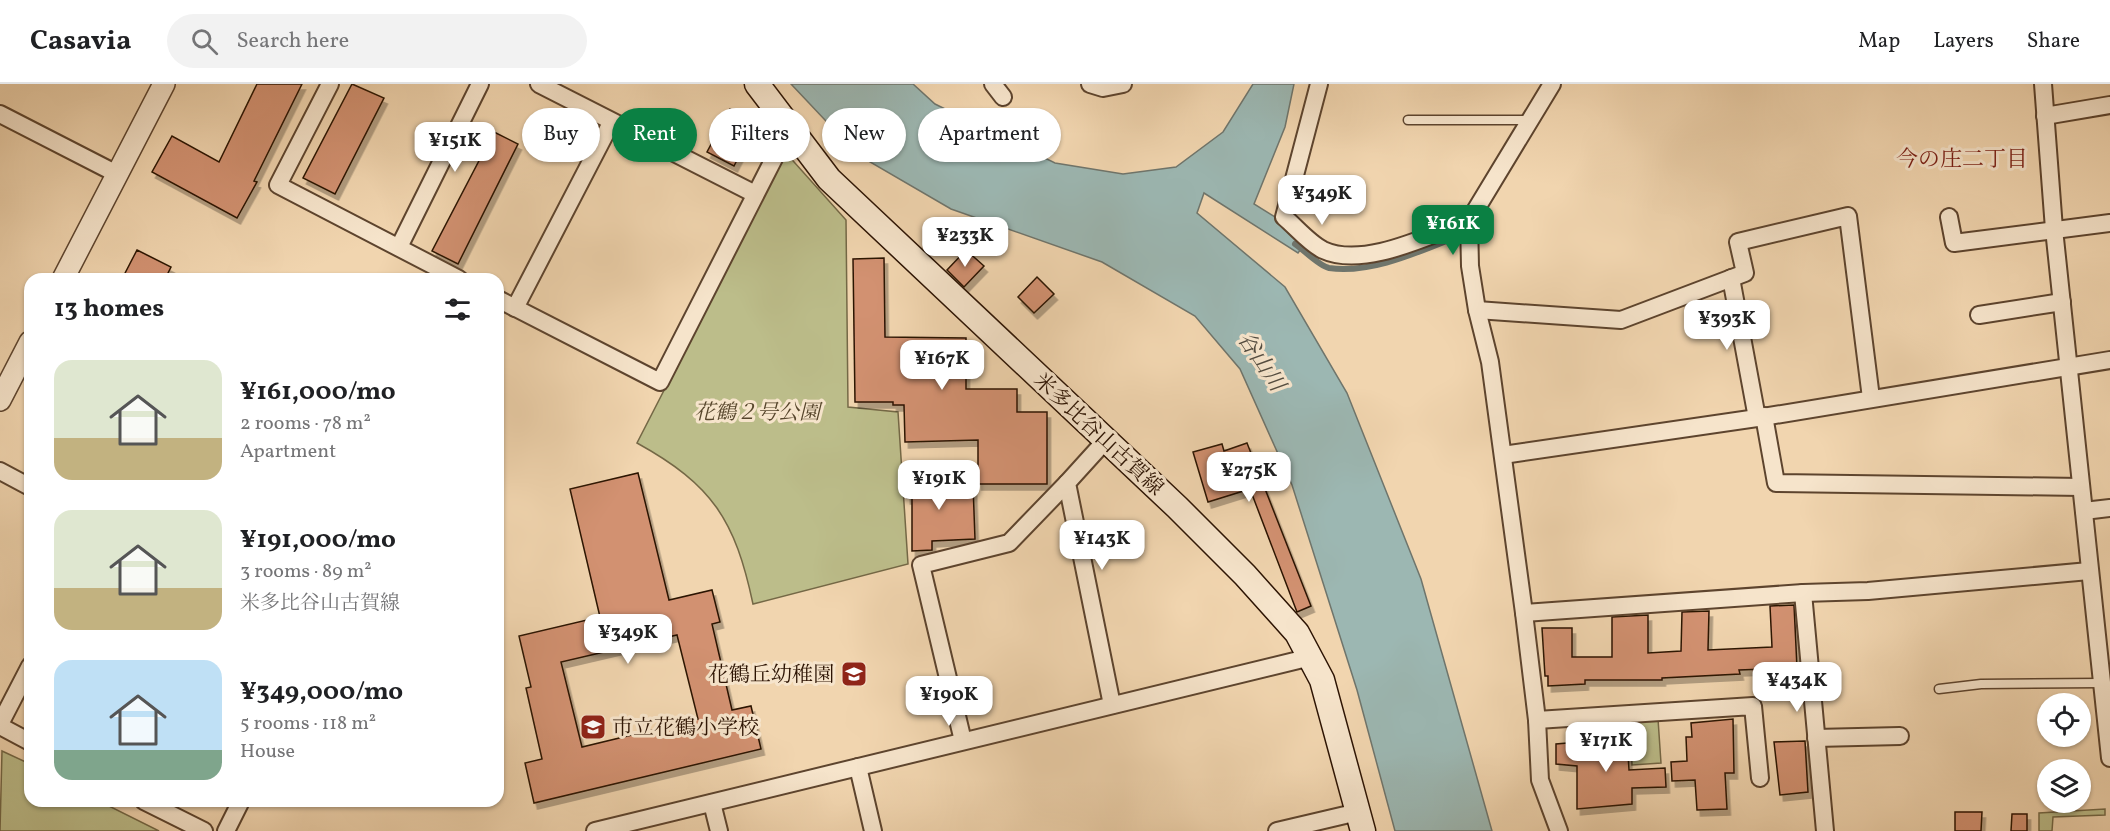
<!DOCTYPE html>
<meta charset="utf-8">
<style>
:root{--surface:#fff;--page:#f2f2f2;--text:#202124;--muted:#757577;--line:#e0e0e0;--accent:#0b8043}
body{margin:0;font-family:Vollkorn,"Noto Serif JP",serif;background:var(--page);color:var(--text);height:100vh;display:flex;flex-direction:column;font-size:22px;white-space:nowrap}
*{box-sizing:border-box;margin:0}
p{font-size:20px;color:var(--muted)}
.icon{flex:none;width:33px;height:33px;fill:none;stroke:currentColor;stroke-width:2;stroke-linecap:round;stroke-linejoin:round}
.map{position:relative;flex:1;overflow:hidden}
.sheet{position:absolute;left:24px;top:189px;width:480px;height:534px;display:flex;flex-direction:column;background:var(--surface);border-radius:18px;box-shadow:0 2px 4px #0004}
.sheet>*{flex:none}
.guide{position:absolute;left:522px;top:24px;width:570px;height:54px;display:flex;gap:12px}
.tools{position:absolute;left:2037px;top:609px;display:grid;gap:12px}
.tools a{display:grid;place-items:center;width:54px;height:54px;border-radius:50%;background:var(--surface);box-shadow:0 2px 4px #0004;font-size:30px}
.price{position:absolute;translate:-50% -51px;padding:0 14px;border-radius:12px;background:#fff;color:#222;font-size:20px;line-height:39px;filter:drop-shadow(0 2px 3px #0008)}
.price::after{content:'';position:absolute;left:50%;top:36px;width:18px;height:14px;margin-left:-9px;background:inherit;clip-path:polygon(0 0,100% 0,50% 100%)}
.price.on{background:var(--accent);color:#fff}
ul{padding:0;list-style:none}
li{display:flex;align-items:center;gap:18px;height:150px;padding:0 30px}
li span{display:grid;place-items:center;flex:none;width:168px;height:120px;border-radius:18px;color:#555}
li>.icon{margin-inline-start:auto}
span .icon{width:72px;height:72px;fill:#fffc;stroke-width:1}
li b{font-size:26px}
h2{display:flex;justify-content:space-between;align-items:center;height:72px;padding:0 30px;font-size:26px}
.pill{padding:0 21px;border-radius:27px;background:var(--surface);box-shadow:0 2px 4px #0004;font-size:21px;line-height:54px}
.pill.on{background:var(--accent);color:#fff}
header{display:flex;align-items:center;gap:36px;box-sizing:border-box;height:84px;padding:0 30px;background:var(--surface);border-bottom:2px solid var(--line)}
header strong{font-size:28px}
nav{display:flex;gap:33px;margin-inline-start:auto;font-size:21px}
.search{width:420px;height:54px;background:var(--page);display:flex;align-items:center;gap:15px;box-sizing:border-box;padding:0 21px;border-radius:33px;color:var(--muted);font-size:22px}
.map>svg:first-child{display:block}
.green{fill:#bcbd8a;stroke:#746846;stroke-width:1.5}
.water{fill:#9cb7b2;stroke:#6f756c;stroke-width:1.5}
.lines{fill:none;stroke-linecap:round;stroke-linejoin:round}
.stream{stroke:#6f756c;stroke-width:6}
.building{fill:#d29171;stroke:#2c1303;stroke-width:1.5;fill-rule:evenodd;filter:url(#shadow)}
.service-casing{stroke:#5d442e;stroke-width:11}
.minor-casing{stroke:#5d442e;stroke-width:20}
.tertiary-casing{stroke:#5d442e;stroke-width:24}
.secondary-casing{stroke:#2c1303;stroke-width:27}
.service{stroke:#f6e4cb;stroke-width:8}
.minor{stroke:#f6e4cb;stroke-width:16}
.tertiary{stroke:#f6e4cb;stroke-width:21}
.secondary{stroke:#f6e4cb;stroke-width:24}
.labels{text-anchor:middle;stroke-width:6;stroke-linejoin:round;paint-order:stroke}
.park-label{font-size:21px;font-style:italic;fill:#57462c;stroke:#f6e4cb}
.street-label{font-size:21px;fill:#2c1303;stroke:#f6e4cb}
.poi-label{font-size:21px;fill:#2c1303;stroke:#f6e4cb;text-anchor:end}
.neighbourhood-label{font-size:22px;fill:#7a1f14;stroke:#f6e4cb}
.water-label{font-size:22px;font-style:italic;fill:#534c40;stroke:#f6e4cb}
</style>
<header>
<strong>Casavia</strong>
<div class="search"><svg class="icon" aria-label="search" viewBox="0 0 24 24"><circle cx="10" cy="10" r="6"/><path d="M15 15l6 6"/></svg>Search here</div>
<nav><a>Map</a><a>Layers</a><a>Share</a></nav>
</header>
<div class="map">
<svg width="2110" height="747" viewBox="0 0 2110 747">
<defs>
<filter id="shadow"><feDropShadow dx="3.5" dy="6" stdDeviation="0" flood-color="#0004"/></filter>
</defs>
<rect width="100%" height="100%" fill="#f1d5af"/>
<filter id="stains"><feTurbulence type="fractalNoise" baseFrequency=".00333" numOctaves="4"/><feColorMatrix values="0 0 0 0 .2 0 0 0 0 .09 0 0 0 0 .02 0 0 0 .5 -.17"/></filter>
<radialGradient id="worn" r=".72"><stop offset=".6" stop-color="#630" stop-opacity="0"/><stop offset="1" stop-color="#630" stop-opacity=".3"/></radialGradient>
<g class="green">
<path d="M786,69L846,136L848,323L898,328L908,480L753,520C735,436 713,401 637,359Z"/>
<path d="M1658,635L1661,679L1632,681L1630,636Z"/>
<path d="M2,667L30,680V717H99L159,747H0Z"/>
<path d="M2105,725V731L2053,733L2052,747H2039V729Z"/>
</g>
<path class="water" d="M791,0H913L935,20L1055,79L1123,90L1176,83L1223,48L1253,0H1294L1285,43L1254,120L1309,154L1298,169L1204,109L1197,129L1285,203L1347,309L1421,495L1492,747H1395L1357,606L1292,401L1240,285L1195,232L1102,178L951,125L858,71Z"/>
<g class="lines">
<path class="stream" d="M1295,160C1304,166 1319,182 1329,184C1371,190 1418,168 1456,153"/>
</g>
<g class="building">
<path d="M257,0H302L254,97L257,98L237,134L152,88L172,52L219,78Z"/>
<path d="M352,0L384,14L335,110L303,94Z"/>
<path d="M730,25L756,39L734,82L707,68Z"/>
<path d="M494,48L518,60L458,180L432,167Z"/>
<path d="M137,166L171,183L165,195H122Z"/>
<path d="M966,166L984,182L964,203L947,186Z"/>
<path d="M884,174L885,253L966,254V305H1017V328H1047V400H978V356L905,358L904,321H893V318H855L853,175Z"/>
<path d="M1037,193L1054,210L1034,229L1018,213Z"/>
<path d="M1247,359L1311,522L1297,528L1250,405L1208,418L1193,368L1222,360L1224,367Z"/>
<path d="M928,386L929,402L973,401L975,455L932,457V466L912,467V414H907L906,387Z"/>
<path d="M638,389L669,516L712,506L720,538L712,540L732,626L751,622L761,665L534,719L525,679L542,675L526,604L531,603L519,552L600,533L570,405ZM677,551L698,635L582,663L561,578Z"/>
<path d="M1794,521L1797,584L1739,586L1740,590L1662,594V596H1585V600L1548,602V592H1545L1542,544H1572V573H1612V533L1648,531V569L1681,567L1682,528L1709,527L1708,566L1772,563L1770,522Z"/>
<path d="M1733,635L1734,689H1725L1727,725L1697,726L1695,696L1672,697L1671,678L1687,677L1686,653H1692L1691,639Z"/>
<path d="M1627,654L1629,686L1665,684L1666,703L1632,704V720L1577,725V682L1556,680V660Z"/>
<path d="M1805,657L1808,708L1780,711L1774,658Z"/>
<path d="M1955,728H1982L1981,747H1955Z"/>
<path d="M2012,730H2027V747H2011Z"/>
</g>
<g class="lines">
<g class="service-casing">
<g id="service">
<path d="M1408,36H1530"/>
<path d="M1939,605L1981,600L2101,599"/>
</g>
</g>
<g class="minor-casing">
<g id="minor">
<path d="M330,0L278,101L459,195"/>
<path d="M539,0L755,110"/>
<path d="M993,0L1003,13"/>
<path d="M1090,0L1103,4L1123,0"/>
<path d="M1319,0L1284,133C1296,143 1309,159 1323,166C1364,185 1429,151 1469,137"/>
<path d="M1552,0L1469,137L1470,182L1477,226L1490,278L1524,529L1537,636L1540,696L1559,747"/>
<path d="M2043,0L2054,145L2110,674"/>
<path d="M0,30L117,90"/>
<path d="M2045,32L2110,21"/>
<path d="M1949,133L1954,159L2110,139"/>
<path d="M399,163L480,0"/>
<path d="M1731,194L1757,334"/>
<path d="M498,215L660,298L789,45"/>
<path d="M515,224L611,39"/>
<path d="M1477,226L1621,236L1745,189L1738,158L1848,132L1871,314"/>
<path d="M1979,231L2062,218"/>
<path d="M1764,332L1776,399L2081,403"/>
<path d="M1106,356L1067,399L1112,621"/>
<path d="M1503,371L1757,334L2110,276"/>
<path d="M0,387L30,403"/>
<path d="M2084,427L2110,424"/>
<path d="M1803,509L1825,747"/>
<path d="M1524,529L1803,509L1868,507L2089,487"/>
<path d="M1537,636L1753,622L1760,694"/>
<path d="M0,640L30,582"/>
<path d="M0,642L30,658"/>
<path d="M1816,654L1900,652"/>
<path d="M963,657L921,481L1009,459L1067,399"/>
<path d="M858,683L873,747"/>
<path d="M144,717L204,747"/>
<path d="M712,719L719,747"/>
<path d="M226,747L241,717"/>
<path d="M595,747L1311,573"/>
<path d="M1277,747L1358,728"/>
</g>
</g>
<g class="tertiary-casing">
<g id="tertiary">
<path d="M63,195L164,0"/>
<path d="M0,316L30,258"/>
</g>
</g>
<g class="secondary-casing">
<path id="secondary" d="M757,0L829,95L1177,423L1245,491L1297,549L1322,596L1363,747"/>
</g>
<use href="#service" class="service"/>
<use href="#minor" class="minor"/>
<use href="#tertiary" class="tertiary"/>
<use href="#secondary" class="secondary"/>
</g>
<defs>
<g id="school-square" transform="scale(1.35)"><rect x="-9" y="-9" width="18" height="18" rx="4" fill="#8f2418" stroke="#f6e4cb"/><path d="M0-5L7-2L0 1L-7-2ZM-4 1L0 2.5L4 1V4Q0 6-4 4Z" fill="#fff"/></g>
</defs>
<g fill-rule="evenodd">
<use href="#school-square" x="854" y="590"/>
<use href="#school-square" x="593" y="643"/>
</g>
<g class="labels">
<g class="park-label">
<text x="757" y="335">花鶴２号公園</text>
</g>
<g class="street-label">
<text transform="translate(1099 350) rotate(43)" y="7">米多比谷山古賀線</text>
</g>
<g class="poi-label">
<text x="834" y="597">花鶴丘幼稚園</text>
<text x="612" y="650" text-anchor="start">市立花鶴小学校</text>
</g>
<g class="neighbourhood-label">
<text x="1962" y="82">今の庄二丁目</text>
</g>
<g class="water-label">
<text transform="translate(1262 277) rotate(56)" y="8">谷山川</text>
</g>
</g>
<rect width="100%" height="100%" filter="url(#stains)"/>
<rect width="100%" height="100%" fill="url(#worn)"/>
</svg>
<div class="tools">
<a><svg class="icon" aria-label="locate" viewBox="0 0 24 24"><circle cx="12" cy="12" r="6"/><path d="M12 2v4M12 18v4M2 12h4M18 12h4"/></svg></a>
<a><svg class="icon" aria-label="layers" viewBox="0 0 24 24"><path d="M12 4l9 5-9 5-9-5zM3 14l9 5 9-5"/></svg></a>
</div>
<b class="price" style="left:455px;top:89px">¥151K</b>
<b class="price" style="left:1322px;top:142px">¥349K</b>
<b class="price on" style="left:1453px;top:172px">¥161K</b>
<b class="price" style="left:965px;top:184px">¥233K</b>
<b class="price" style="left:1727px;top:267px">¥393K</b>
<b class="price" style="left:942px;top:307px">¥167K</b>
<b class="price" style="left:1249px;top:419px">¥275K</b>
<b class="price" style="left:939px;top:427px">¥191K</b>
<b class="price" style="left:1102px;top:487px">¥143K</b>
<b class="price" style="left:628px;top:581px">¥349K</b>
<b class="price" style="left:1797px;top:629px">¥434K</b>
<b class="price" style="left:949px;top:643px">¥190K</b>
<b class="price" style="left:1606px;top:689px">¥171K</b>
<div class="guide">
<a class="pill">Buy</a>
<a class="pill on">Rent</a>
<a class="pill">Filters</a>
<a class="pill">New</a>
<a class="pill">Apartment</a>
</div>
<section class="sheet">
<h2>13 homes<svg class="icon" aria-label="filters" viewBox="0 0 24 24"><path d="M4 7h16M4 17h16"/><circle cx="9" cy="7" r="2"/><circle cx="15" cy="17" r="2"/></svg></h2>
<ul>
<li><span style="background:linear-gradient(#dfe7d0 65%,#c2b280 0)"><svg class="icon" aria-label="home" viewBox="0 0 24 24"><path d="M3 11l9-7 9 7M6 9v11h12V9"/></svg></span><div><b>¥161,000/mo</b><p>2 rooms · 78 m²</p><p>Apartment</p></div></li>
<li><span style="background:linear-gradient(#dfe7d0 65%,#c2b280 0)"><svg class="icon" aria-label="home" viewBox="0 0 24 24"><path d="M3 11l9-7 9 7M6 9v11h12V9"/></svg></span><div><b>¥191,000/mo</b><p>3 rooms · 89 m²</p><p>米多比谷山古賀線</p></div></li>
<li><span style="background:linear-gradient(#bfe0f5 75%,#7fa58c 0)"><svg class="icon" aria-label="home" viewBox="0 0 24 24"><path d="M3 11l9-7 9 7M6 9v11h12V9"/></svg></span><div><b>¥349,000/mo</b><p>5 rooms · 118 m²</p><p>House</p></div></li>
</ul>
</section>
</div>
